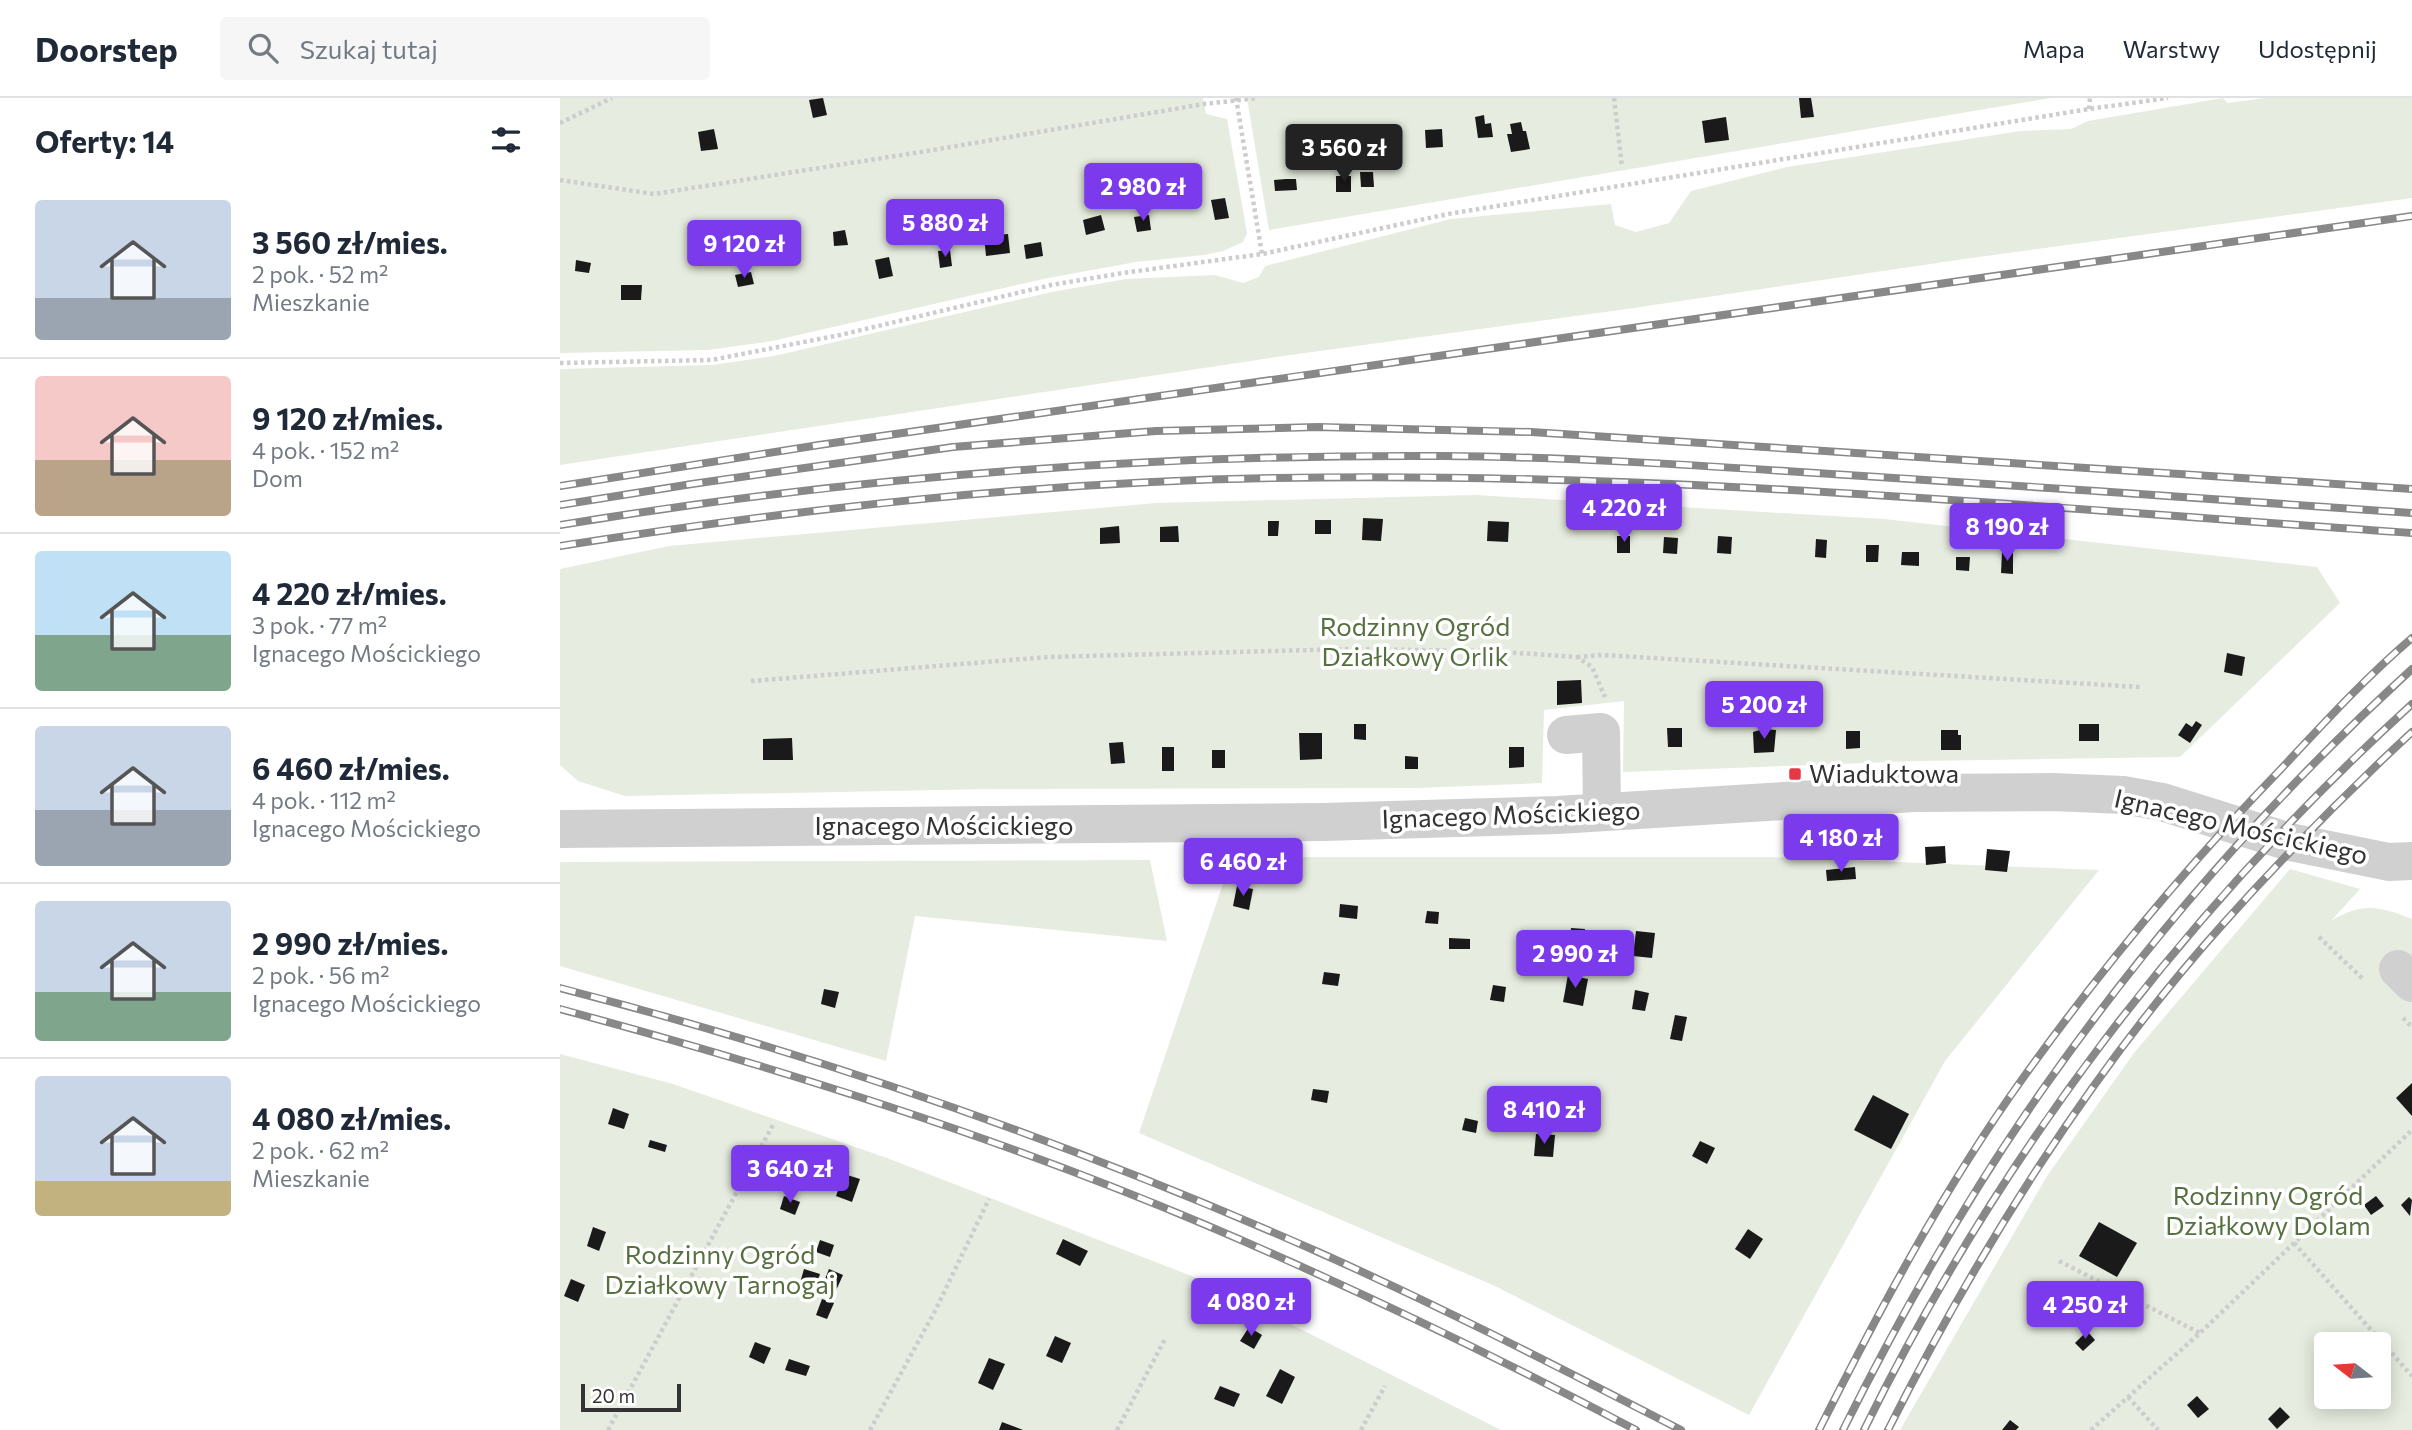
<!DOCTYPE html>
<html lang="pl">
<meta charset="utf-8">
<style>
:root{--surface:#fff;--page:#f6f6f7;--text:#1f2937;--muted:#747a83;--line:#e0e1e3;--accent:#7c3aed}
body{margin:0;font-family:Commissioner,sans-serif;background:var(--page);color:var(--text);height:100vh;display:flex;flex-direction:column;font-size:26px;white-space:nowrap}
*{box-sizing:border-box;margin:0}
p{font-size:23px;color:var(--muted)}
.icon{flex:none;width:38px;height:38px;fill:none;stroke:currentColor;stroke-width:2;stroke-linecap:round;stroke-linejoin:round}
.map{position:relative;flex:1;overflow:hidden}
.details{display:flex;flex-direction:column;background:var(--surface);width:560px}
.details>*{flex:none}
.needle{width:46px;rotate:287deg}
.fabs{position:absolute;left:1754px;top:1234px;display:grid;gap:14px}
.fabs a{display:grid;place-items:center;width:77px;height:77px;border-radius:7px;background:var(--surface);box-shadow:0 4px 18px #0003;font-size:35px}
.scale{position:absolute;left:21px;bottom:18px;width:100px;box-sizing:border-box;padding-left:7px;border:4px solid #333;border-top:0;font-size:19px;line-height:24px;white-space:nowrap;color:#333;-webkit-text-stroke:5px #fff;paint-order:stroke}
.price{position:absolute;translate:-50% -60px;padding:0 16px;border-radius:7px;background:var(--accent);color:#fff;font-size:23px;line-height:46px;filter:drop-shadow(0 2px 4px #0008)}
.price::after{content:'';position:absolute;left:50%;top:42px;width:21px;height:16px;margin-left:-10px;background:inherit;clip-path:polygon(0 0,100% 0,50% 100%)}
.price.selected{background:#222;color:#fff}
ul{padding:0;list-style:none}
li{display:flex;align-items:center;gap:21px;height:175px;padding:0 35px}
li+li{border-top:2px solid var(--line)}
li span{display:grid;place-items:center;flex:none;width:196px;height:140px;border-radius:7px;color:#555}
li>.icon{margin-inline-start:auto}
span .icon{width:84px;height:84px;fill:#fffc;stroke-width:1}
li b{font-size:30px}
h2{display:flex;justify-content:space-between;align-items:center;height:84px;padding:0 35px;font-size:30px}
header{display:flex;align-items:center;gap:42px;box-sizing:border-box;height:98px;padding:0 35px;background:var(--surface);border-bottom:2px solid var(--line)}
header strong{font-size:33px}
nav{display:flex;gap:38px;margin-inline-start:auto;font-size:24px}
.search{width:490px;height:63px;background:var(--page);display:flex;align-items:center;gap:18px;box-sizing:border-box;padding:0 24px;border-radius:7px;color:var(--muted);font-size:26px}
main{display:flex;flex:1;min-height:0}
.map>svg:first-child{display:block}
.green{fill:#e6ecdf;fill-rule:evenodd}
.building{fill:#1a1a1a}
.lines{fill:none;stroke-linecap:round;stroke-linejoin:round}
.path{stroke:#cdcdcd;stroke-width:4.5;stroke-dasharray:3.5 3.5;stroke-linecap:butt}
.minor{stroke:#d0d0d0;stroke-width:38}
.rail-casing{stroke:#888;stroke-width:8}
.rail{stroke:#fff;stroke-width:5;stroke-dasharray:16;stroke-linecap:butt}
.poi-dot{fill:#e63946;stroke:#fff;stroke-width:2.5}
.labels{text-anchor:middle;stroke-width:7;stroke-linejoin:round;paint-order:stroke}
.park-label{font-size:26px;fill:#56703f;stroke:#fff}
.poi-label{font-size:26px;fill:#333;stroke:#fff;text-anchor:start}
.street-label{font-size:26px;fill:#333;stroke:#fff}
</style>
<header>
<strong>Doorstep</strong>
<div class="search"><svg class="icon" aria-label="search" viewBox="0 0 24 24"><circle cx="10" cy="10" r="6"/><path d="M15 15l6 6"/></svg>Szukaj tutaj</div>
<nav><a>Mapa</a><a>Warstwy</a><a>Udostępnij</a></nav>
</header>
<main>
<section class="details">
<h2>Oferty: 14<svg class="icon" aria-label="filters" viewBox="0 0 24 24"><path d="M4 7h16M4 17h16"/><circle cx="9" cy="7" r="2"/><circle cx="15" cy="17" r="2"/></svg></h2>
<ul>
<li><span style="background:linear-gradient(#c9d6e8 70%,#9aa5b1 0)"><svg class="icon" aria-label="home" viewBox="0 0 24 24"><path d="M3 11l9-7 9 7M6 9v11h12V9"/></svg></span><div><b>3 560 zł/mies.</b><p>2 pok. · 52 m²</p><p>Mieszkanie</p></div></li>
<li><span style="background:linear-gradient(#f6c9c9 60%,#b9a48a 0)"><svg class="icon" aria-label="home" viewBox="0 0 24 24"><path d="M3 11l9-7 9 7M6 9v11h12V9"/></svg></span><div><b>9 120 zł/mies.</b><p>4 pok. · 152 m²</p><p>Dom</p></div></li>
<li><span style="background:linear-gradient(#bfe0f5 60%,#7fa58c 0)"><svg class="icon" aria-label="home" viewBox="0 0 24 24"><path d="M3 11l9-7 9 7M6 9v11h12V9"/></svg></span><div><b>4 220 zł/mies.</b><p>3 pok. · 77 m²</p><p>Ignacego Mościckiego</p></div></li>
<li><span style="background:linear-gradient(#c9d6e8 60%,#9aa5b1 0)"><svg class="icon" aria-label="home" viewBox="0 0 24 24"><path d="M3 11l9-7 9 7M6 9v11h12V9"/></svg></span><div><b>6 460 zł/mies.</b><p>4 pok. · 112 m²</p><p>Ignacego Mościckiego</p></div></li>
<li><span style="background:linear-gradient(#c9d6e8 65%,#7fa58c 0)"><svg class="icon" aria-label="home" viewBox="0 0 24 24"><path d="M3 11l9-7 9 7M6 9v11h12V9"/></svg></span><div><b>2 990 zł/mies.</b><p>2 pok. · 56 m²</p><p>Ignacego Mościckiego</p></div></li>
<li><span style="background:linear-gradient(#c9d6e8 75%,#c2b280 0)"><svg class="icon" aria-label="home" viewBox="0 0 24 24"><path d="M3 11l9-7 9 7M6 9v11h12V9"/></svg></span><div><b>4 080 zł/mies.</b><p>2 pok. · 62 m²</p><p>Mieszkanie</p></div></li>
</ul>
</section>
<div class="map">
<svg width="1852" height="1332" viewBox="0 0 1852 1332">
<rect width="100%" height="100%" fill="#fff"/>
<g class="green">
<path d="M0,0H643L646,16L667,21L687,135L683,144L663,153L643,157L576,164L488,180L212,243L148,252L0,255Z"/>
<path d="M687,0H1491L709,132Z"/>
<path d="M1663,0L1667,5L1705,0H1852V100L1404,161L1060,212L723,258L0,367V271L152,267L214,258L492,194L566,181L655,177L683,185L699,179L705,168L891,121L1051,106L1055,127L1076,134L1109,125L1131,93L1227,69L1461,33L1511,31L1528,23Z"/>
<path d="M916,397L1324,421L1757,469L1780,505L1620,659L1358,663L1063,674L1064,603L984,612L982,685L858,690L431,691L65,698L18,683L0,667V471L109,448L596,405Z"/>
<path d="M672,759H1210L1539,772L1385,963L1189,1317L935,1188L579,1035Z"/>
<path d="M590,762L607,843L355,818L326,963L0,868V764Z"/>
<path d="M1730,771L1800,791L1771,823C1802,804 1819,808 1852,821V1332H1340L1487,1078L1574,955ZM1766,1246H1818V1298H1766Z"/>
<path d="M0,956L113,986L327,1060L647,1184L941,1332H0Z"/>
</g>
<g class="building">
<path d="M263,0L267,17L253,20L249,2Z"/>
<path d="M1239,0H1251L1254,19L1241,20Z"/>
<path d="M924,17L925,26L931,25L933,39L918,40L915,19Z"/>
<path d="M1166,19L1169,42L1145,45L1142,23Z"/>
<path d="M961,24L963,33H966L970,51L951,54L947,36H952L950,26Z"/>
<path d="M154,31L158,51L141,53L138,34Z"/>
<path d="M882,31L883,49L866,50L865,32Z"/>
<path d="M800,74H813L814,89H801Z"/>
<rect x="776" y="78" width="15" height="16"/>
<path d="M726,81H736L737,92L715,93L714,82Z"/>
<path d="M625,89L627,104L612,107L609,92Z"/>
<path d="M665,100L669,120L655,122L651,102Z"/>
<path d="M541,117L545,132L526,137L523,122Z"/>
<path d="M589,117L591,132L577,134L574,119Z"/>
<path d="M285,132L288,147L274,148L273,134Z"/>
<path d="M448,136L450,155L426,158L424,138Z"/>
<path d="M481,144L483,158L466,161L464,147Z"/>
<path d="M390,152L392,168L380,170L378,153Z"/>
<path d="M329,159L333,178L319,181L315,162Z"/>
<path d="M16,162L31,165L29,175L15,173Z"/>
<path d="M191,174L194,186L178,189L175,177Z"/>
<path d="M61,187H82L81,202H61Z"/>
<path d="M803,420L823,421L821,443L802,442Z"/>
<rect x="755" y="422" width="16" height="14"/>
<path d="M708,423H719L718,438H708Z"/>
<path d="M928,423L949,424L948,444L927,443Z"/>
<path d="M559,428L560,445L540,446V430Z"/>
<path d="M618,428L619,444H600V429Z"/>
<rect x="1057" y="438" width="13" height="17"/>
<path d="M1158,438L1172,439L1171,456L1157,455Z"/>
<path d="M1104,439L1118,440L1117,456L1103,455Z"/>
<path d="M1256,441L1267,442L1266,460L1255,459Z"/>
<path d="M1306,447H1319L1318,464H1306Z"/>
<path d="M1342,454H1359V468L1341,467Z"/>
<path d="M1442,454H1453V476L1441,475Z"/>
<path d="M1396,459H1410L1409,473L1396,472Z"/>
<path d="M1667,555L1685,559L1682,578L1664,574Z"/>
<path d="M1021,582L1022,605L997,607V583Z"/>
<path d="M1636,623L1642,627L1630,645L1618,637L1626,625L1632,629Z"/>
<path d="M794,626H806V642L794,641Z"/>
<rect x="1519" y="626" width="20" height="17"/>
<path d="M1107,630H1122V649H1108Z"/>
<path d="M1203,631L1216,632L1214,654L1194,655L1193,634Z"/>
<path d="M1381,632H1398V637H1401V652H1381Z"/>
<path d="M1286,633H1300V650L1286,651Z"/>
<path d="M739,635H762V661L740,662Z"/>
<path d="M232,640L233,662H203V641Z"/>
<path d="M563,644L565,665L551,666L549,645Z"/>
<rect x="602" y="649" width="12" height="24"/>
<path d="M949,649H964V669L949,670Z"/>
<rect x="652" y="652" width="13" height="18"/>
<path d="M845,658L858,659V671H845Z"/>
<path d="M1385,748L1386,765L1366,767L1365,749Z"/>
<path d="M1427,751L1450,753L1447,774L1425,772Z"/>
<path d="M1295,769L1296,781L1267,783L1266,772Z"/>
<path d="M677,788L693,791L689,812L673,808Z"/>
<path d="M780,806L798,808L797,821L779,819Z"/>
<path d="M867,813L879,814L878,826L865,825Z"/>
<path d="M1011,830L1025,831L1024,844L1010,843Z"/>
<path d="M1076,833L1095,835L1092,860L1073,858Z"/>
<path d="M889,840L910,841V851H889Z"/>
<path d="M764,874L780,876L778,888L762,886Z"/>
<path d="M1008,877L1028,881L1023,908L1003,904Z"/>
<path d="M933,887L946,889L944,904L930,902Z"/>
<path d="M264,891L279,894L275,910L261,906Z"/>
<path d="M1075,892L1089,895L1085,913L1072,911Z"/>
<path d="M1115,917L1127,919L1122,943L1110,941Z"/>
<path d="M1852,985V1018L1836,1000Z"/>
<path d="M753,991L769,993L767,1005L751,1002Z"/>
<path d="M1313,997L1349,1016L1331,1051L1294,1032Z"/>
<path d="M53,1010L69,1016L64,1031L48,1026Z"/>
<path d="M905,1020L918,1023L916,1035L902,1032Z"/>
<path d="M976,1036L995,1037L993,1059L974,1058Z"/>
<path d="M90,1042L107,1047L105,1054L88,1049Z"/>
<path d="M1140,1043L1155,1050L1147,1066L1132,1058Z"/>
<path d="M284,1076L300,1081L292,1104L276,1098Z"/>
<path d="M224,1098L240,1104L235,1117L220,1111Z"/>
<path d="M1816,1098L1824,1108L1811,1117L1804,1107Z"/>
<path d="M1849,1099L1852,1102L1850,1118L1841,1107Z"/>
<path d="M1539,1124L1577,1145L1557,1179L1519,1158Z"/>
<path d="M33,1129L46,1134L39,1153L27,1148Z"/>
<path d="M1188,1131L1203,1141L1190,1161L1175,1151Z"/>
<path d="M503,1141L528,1153L520,1168L496,1156Z"/>
<path d="M260,1142L274,1147L270,1159L256,1154Z"/>
<path d="M244,1171L260,1176L255,1192L240,1185Z"/>
<path d="M269,1171L283,1177L274,1197L261,1191Z"/>
<path d="M11,1181L25,1187L18,1204L4,1198Z"/>
<path d="M262,1201L274,1205L267,1221L256,1217Z"/>
<path d="M689,1229L702,1237L694,1251L680,1243Z"/>
<path d="M1527,1233L1535,1242L1523,1253L1515,1245Z"/>
<path d="M495,1238L511,1245L502,1265L486,1258Z"/>
<path d="M195,1244L211,1250L204,1266L189,1259Z"/>
<path d="M429,1260L445,1266L433,1292L418,1285Z"/>
<path d="M229,1261L250,1268L246,1278L225,1272Z"/>
<path d="M720,1271L735,1279L722,1306L706,1298Z"/>
<path d="M660,1288L680,1296L674,1309L654,1301Z"/>
<path d="M1637,1298L1649,1311L1638,1320L1627,1307Z"/>
<path d="M1720,1309L1730,1319L1717,1331L1708,1321Z"/>
<path d="M1450,1322L1459,1329L1456,1332H1442Z"/>
<path d="M442,1324L463,1332H439Z"/>
</g>
<g class="lines">
<g class="path">
<path d="M676,0L702,156"/>
<path d="M1054,0L1062,69"/>
<path d="M1529,11L1530,0"/>
<path d="M0,25L52,0"/>
<path d="M0,82L94,96L367,53L644,6L698,0"/>
<path d="M0,265L151,262L280,237L491,187L563,175L702,156L888,116L1529,11L1608,0"/>
<path d="M1017,559L1042,557L1580,589"/>
<path d="M191,583L488,559L789,551L928,553L1017,559L1032,569L1045,599"/>
<path d="M1759,839L1804,882"/>
<path d="M1843,920L1852,929"/>
<path d="M1734,1145L1852,1278"/>
<path d="M1499,1163L1640,1235"/>
<path d="M1568,1299L1598,1332"/>
<path d="M48,1332L214,1025"/>
<path d="M310,1332L375,1213L429,1101"/>
<path d="M557,1332L605,1241"/>
<path d="M801,1332L825,1288"/>
<path d="M1531,1332L1640,1235L1852,1032"/>
</g>
<g class="minor">
<path d="M1006,637L1041,634L1042,714"/>
<path d="M0,731L763,724L998,717L1354,695L1492,694L1563,697L1602,704L1730,744L1829,764L1852,763"/>
<path d="M1838,871L1852,885"/>
</g>
<g class="rail-casing">
<g id="rail">
<path d="M0,388L259,347L1852,118"/>
<path d="M0,407L132,386L393,349L596,333L758,329L971,334L1852,391"/>
<path d="M0,427C292,379 587,356 883,358C1007,359 1132,367 1256,375C1455,387 1653,401 1852,415"/>
<path d="M0,448C237,411 475,384 715,380C1095,373 1474,409 1852,435"/>
<path d="M0,890C259,957 511,1045 756,1153C880,1208 1000,1270 1121,1332"/>
<path d="M0,911C219,970 436,1038 646,1127C792,1189 935,1258 1076,1332"/>
<path d="M1259,1332C1320,1211 1384,1090 1463,980C1541,871 1628,767 1721,671C1763,626 1805,580 1852,540"/>
<path d="M1283,1332C1342,1214 1407,1099 1483,991C1590,839 1715,696 1852,571"/>
<path d="M1304,1332C1439,1057 1626,812 1852,606"/>
<path d="M1328,1332C1417,1155 1530,974 1663,826C1723,759 1786,695 1852,634"/>
</g>
</g>
<use href="#rail" class="rail"/>
</g>
<rect class="poi-dot" x="1228" y="669" width="14" height="14" rx="3.5"/>
<g class="labels">
<g class="park-label">
<text x="855" y="538">Rodzinny Ogród<tspan x="855" dy="30">Działkowy Orlik</tspan></text>
<text x="1708" y="1107">Rodzinny Ogród<tspan x="1708" dy="30">Działkowy Dolam</tspan></text>
<text x="160" y="1166">Rodzinny Ogród<tspan x="160" dy="30">Działkowy Tarnogaj</tspan></text>
</g>
<g class="poi-label">
<text x="1249" y="685">Wiaduktowa</text>
</g>
<g class="street-label">
<text transform="translate(951 717) rotate(-2)" y="9">Ignacego Mościckiego</text>
<text x="384" y="737">Ignacego Mościckiego</text>
<text transform="translate(1681 729) rotate(13)" y="9">Ignacego Mościckiego</text>
</g>
</g>
</svg>
<div class="fabs">
<a><svg class="needle" viewBox="-14 -14 28 28"><path d="M0-13l5 13h-10z" fill="#e53935"/><path d="M0 13l5-13h-10z" fill="#747a83"/></svg></a>
</div>
<div class="scale">20 m</div>
<b class="price selected" style="left:784px;top:86px">3 560 zł</b>
<b class="price" style="left:583px;top:125px">2 980 zł</b>
<b class="price" style="left:385px;top:161px">5 880 zł</b>
<b class="price" style="left:184px;top:182px">9 120 zł</b>
<b class="price" style="left:1064px;top:446px">4 220 zł</b>
<b class="price" style="left:1447px;top:465px">8 190 zł</b>
<b class="price" style="left:1204px;top:643px">5 200 zł</b>
<b class="price" style="left:1281px;top:776px">4 180 zł</b>
<b class="price" style="left:683px;top:800px">6 460 zł</b>
<b class="price" style="left:1015px;top:892px">2 990 zł</b>
<b class="price" style="left:984px;top:1048px">8 410 zł</b>
<b class="price" style="left:230px;top:1107px">3 640 zł</b>
<b class="price" style="left:691px;top:1240px">4 080 zł</b>
<b class="price" style="left:1525px;top:1243px">4 250 zł</b>
</div>
</main>
